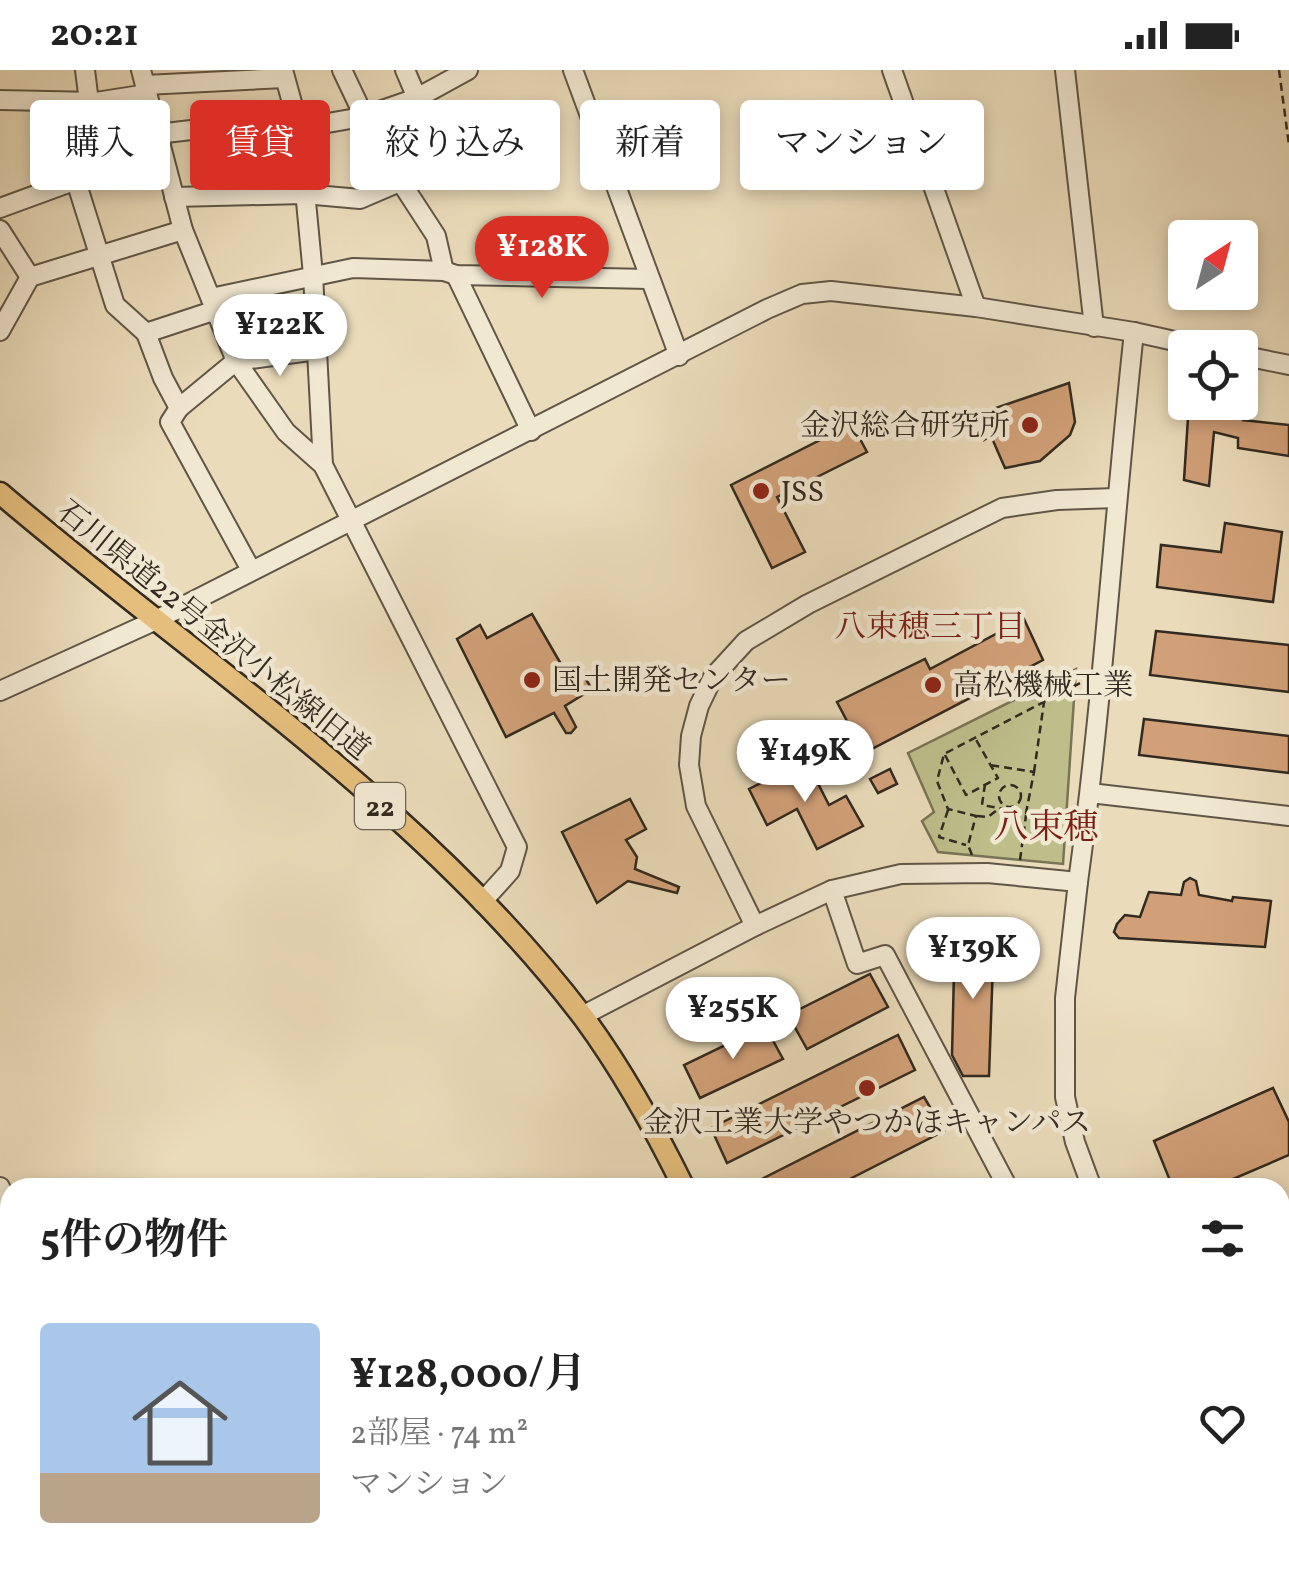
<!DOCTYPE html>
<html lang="ja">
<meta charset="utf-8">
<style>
:root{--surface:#fff;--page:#f6f6f6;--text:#222;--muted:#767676;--accent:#d93025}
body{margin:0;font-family:Vollkorn,"Noto Serif JP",serif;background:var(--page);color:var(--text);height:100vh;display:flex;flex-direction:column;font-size:38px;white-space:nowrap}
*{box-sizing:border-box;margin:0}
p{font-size:32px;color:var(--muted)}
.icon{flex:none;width:55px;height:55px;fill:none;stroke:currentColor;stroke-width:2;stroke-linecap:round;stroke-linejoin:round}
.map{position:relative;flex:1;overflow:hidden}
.details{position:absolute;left:0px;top:1108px;width:1290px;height:392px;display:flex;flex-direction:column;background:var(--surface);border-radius:30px 30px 0 0;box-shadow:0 5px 15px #0003}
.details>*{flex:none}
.guide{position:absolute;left:30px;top:30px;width:1230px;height:90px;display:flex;gap:20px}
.needle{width:65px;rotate:36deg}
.buttons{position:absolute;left:1168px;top:150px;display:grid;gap:20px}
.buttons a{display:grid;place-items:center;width:90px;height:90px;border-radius:10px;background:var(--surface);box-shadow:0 5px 15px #0003;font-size:50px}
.price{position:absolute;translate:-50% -85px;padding:0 22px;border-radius:35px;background:#fff;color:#222;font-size:32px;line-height:65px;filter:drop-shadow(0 2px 5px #0008)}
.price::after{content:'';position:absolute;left:50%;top:60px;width:30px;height:22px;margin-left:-15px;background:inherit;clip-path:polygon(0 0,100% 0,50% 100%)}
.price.current{background:var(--accent);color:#fff}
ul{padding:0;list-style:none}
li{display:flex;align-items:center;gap:30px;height:250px;padding:0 40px}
li span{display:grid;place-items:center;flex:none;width:280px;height:200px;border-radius:10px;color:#555}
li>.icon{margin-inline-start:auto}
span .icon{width:120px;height:120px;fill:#fffc;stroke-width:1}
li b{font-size:42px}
h2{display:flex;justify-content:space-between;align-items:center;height:120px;padding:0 40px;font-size:42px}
.chip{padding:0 35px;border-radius:10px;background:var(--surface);box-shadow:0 5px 15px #0003;font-size:35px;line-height:90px}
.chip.current{background:var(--accent);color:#fff}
.status{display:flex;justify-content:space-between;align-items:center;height:70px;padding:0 50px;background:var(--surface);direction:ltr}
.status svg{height:28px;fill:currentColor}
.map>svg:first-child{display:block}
.green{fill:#bebe8b;stroke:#787456;stroke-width:2.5}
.building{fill:#d2a078;stroke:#322a20;stroke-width:2.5}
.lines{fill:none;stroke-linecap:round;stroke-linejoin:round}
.minor-casing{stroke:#605646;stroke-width:22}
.major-casing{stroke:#322a20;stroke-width:25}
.path{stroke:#322a20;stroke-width:2.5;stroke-dasharray:8 5;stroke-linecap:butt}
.minor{stroke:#f1e8d2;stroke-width:18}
.major{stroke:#e5be7d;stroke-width:20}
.poi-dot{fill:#8f2418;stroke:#f1e8d2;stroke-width:4}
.labels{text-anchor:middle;stroke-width:9;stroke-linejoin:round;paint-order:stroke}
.shield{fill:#f1e8d2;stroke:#6b6355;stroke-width:2.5}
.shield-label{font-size:28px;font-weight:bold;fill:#322a20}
.poi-label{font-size:30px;fill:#322a20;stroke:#f1e8d2;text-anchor:start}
.street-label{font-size:30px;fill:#322a20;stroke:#f1e8d2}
.neighbourhood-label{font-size:32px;fill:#7a1f14;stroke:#f1e8d2}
.quarter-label{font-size:35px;fill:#7a1f14;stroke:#f1e8d2}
</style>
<div class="status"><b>20:21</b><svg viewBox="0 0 49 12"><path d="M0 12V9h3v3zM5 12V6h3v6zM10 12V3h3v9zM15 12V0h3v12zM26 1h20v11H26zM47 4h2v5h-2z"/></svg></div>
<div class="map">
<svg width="1289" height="1499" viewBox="0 0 1289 1499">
<rect width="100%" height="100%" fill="#eadbba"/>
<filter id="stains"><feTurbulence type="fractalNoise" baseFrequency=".002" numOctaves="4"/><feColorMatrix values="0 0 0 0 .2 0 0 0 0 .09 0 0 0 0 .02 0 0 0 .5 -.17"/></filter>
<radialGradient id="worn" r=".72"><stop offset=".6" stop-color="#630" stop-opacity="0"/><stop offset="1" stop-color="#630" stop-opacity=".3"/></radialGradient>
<path class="green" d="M1076,599L1063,794L938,782L922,751L934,742L908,683Z"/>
<g class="building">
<path d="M1069,313L1075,352L1070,365L1040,391L1005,398L991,366L984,370L980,358L994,352L990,340Z"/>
<path d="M1189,332L1242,335L1243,350L1289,355V386L1238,378V368L1214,362L1209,416L1184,410Z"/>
<path d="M852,354L867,382L777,427L805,482L772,498L731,415Z"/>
<path d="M1225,453L1282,462L1273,532L1157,517L1161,475L1221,482Z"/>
<path d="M532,544L565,601L577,595L592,619L565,636L576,657L571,663H566L554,643L506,667L457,569L480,555L487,568Z"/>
<path d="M1024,549L1043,590L864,683L837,632L925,589L930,599Z"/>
<path d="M1156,561L1289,575V622L1150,605Z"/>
<path d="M1144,649L1289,666V703L1139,685Z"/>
<path d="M806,690L829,735L846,726L863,756L817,779L797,739L767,755L749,719Z"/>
<path d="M890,699L897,714L878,723L870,709Z"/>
<path d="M630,729L646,759L626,770L637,787L635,799L679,817L677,823L628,811L597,833L562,762Z"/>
<path d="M1190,808L1196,811L1199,825L1232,831L1233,827L1271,831L1265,877L1119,868L1114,862L1117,854L1125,845L1140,847L1149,822L1181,825L1184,812Z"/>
<path d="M955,860L994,864L989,1006H963L952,985Z"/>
<path d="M870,904L888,937L807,979L788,945Z"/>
<path d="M765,956L783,989L700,1028L684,995Z"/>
<path d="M898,965L915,1000L727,1093L711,1058Z"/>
<path d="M1273,1018L1289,1052V1085L1212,1118H1173L1154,1071Z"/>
<path d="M924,1027L944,1061L832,1118H744Z"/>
</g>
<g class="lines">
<g class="minor-casing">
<g id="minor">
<path d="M85,0L89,32"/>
<path d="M141,0L183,160L236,291L286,362L323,395L517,777L510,801L482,832"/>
<path d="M283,0L299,58L313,205L323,395"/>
<path d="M342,0L380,80L436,166L444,201"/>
<path d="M405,0L417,28"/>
<path d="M573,0L679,286"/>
<path d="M892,0L976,237"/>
<path d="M1065,0L1094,257"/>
<path d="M145,15L284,8"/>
<path d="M0,30L96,32L147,24"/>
<path d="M70,32L69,89L115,235L146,263L163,308L179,338L170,352L251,500"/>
<path d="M157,64L251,53L299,58L362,47L417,28L468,0"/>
<path d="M174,127L304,124L360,129L402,111"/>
<path d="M0,138L161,79"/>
<path d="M0,160L30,207"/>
<path d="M456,205L531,361"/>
<path d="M211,228L353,198L444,201L456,205L649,209"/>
<path d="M0,261L30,207L183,160"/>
<path d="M146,263L216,240"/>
<path d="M1240,285L1289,295"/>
<path d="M179,338L236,291L317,280"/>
<path d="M0,621L154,551L767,239L802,224L831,221L976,237L1134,262L1206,278"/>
<path d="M1090,723L1289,746"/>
<path d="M1078,812C1103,630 1114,445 1134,262"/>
<path d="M832,820L857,894L885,885L1008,1118"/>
<path d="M755,856L696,736L689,695L691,666L699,636L713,607L746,571L808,534L1002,438L1057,430L1116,428"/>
<path d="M582,946L755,856L832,820L901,804L987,803L1078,812L1065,928V1027L1075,1072L1092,1118"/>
<path d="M0,1117L10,1139"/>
<path d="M197,1490L203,1499"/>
<path d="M1233,1499L1239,1490"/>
</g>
</g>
<g class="major-casing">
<g id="major">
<path d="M0,423C198,592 425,739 584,948C623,1001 655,1059 684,1118"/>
<path d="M875,1490L880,1499"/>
</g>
</g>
<g class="path">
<path d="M1279,0L1289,75"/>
<path d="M945,685L966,725L998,708L975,668"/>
<path d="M1034,702L1044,632"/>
<path d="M985,714L982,735L1026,743L1034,702L990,695"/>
<circle cx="1010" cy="726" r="11"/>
<path d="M948,740L939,767L966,775"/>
<path d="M977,746L988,747L997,740"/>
<path d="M972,785L968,775L976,746L948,739L937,711L944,684L1084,611"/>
<path d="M1020,790L1026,745"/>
<path d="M0,1471L10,1465"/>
<path d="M528,1490L532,1499"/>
</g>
<use href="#minor" class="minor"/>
<use href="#major" class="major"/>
</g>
<g class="poi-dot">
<circle cx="1030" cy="355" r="10"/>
<circle cx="761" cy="421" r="10"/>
<circle cx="532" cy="610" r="10"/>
<circle cx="933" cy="615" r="10"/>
<circle cx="867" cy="1018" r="10"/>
</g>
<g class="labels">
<rect class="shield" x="355" y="713" width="50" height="46" rx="8"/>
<g class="shield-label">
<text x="380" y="746">22</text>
</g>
<g class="poi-label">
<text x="1010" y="365" text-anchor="end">金沢総合研究所</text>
<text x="781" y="431">JSS</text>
<text x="552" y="620">国土開発センター</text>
<text x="953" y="625">高松機械工業</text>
<text x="867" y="1062" text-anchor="middle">金沢工業大学やつかほキャンパス</text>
</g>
<g class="street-label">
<text transform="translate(214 560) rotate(39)" y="10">石川県道22号金沢小松線旧道</text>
</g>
<g class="neighbourhood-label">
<text x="930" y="567">八束穂三丁目</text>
</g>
<g class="quarter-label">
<text x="1046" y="768">八束穂</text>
</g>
</g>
<rect width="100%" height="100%" filter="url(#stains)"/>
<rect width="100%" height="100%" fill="url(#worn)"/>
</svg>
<div class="buttons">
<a><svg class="needle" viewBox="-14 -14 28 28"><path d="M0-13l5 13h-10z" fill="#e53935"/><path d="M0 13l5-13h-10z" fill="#767676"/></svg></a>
<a><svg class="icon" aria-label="locate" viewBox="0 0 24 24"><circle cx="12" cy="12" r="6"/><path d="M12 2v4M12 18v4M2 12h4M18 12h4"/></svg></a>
</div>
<b class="price current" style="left:542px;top:231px">¥128K</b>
<b class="price" style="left:280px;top:309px">¥122K</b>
<b class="price" style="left:805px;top:735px">¥149K</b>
<b class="price" style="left:973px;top:932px">¥139K</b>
<b class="price" style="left:733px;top:992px">¥255K</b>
<div class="guide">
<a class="chip">購入</a>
<a class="chip current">賃貸</a>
<a class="chip">絞り込み</a>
<a class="chip">新着</a>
<a class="chip">マンション</a>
</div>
<section class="details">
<h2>5件の物件<svg class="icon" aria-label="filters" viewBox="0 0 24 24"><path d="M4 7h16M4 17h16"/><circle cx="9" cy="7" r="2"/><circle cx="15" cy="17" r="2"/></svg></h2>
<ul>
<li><span style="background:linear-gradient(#a9c7e8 75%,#b9a48a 0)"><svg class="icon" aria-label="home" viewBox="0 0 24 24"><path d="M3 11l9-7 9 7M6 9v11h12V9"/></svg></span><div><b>¥128,000/月</b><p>2部屋 · 74 m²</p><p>マンション</p></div><svg class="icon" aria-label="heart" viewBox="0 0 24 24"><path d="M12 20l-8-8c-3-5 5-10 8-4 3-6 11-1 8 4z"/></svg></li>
</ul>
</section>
</div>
